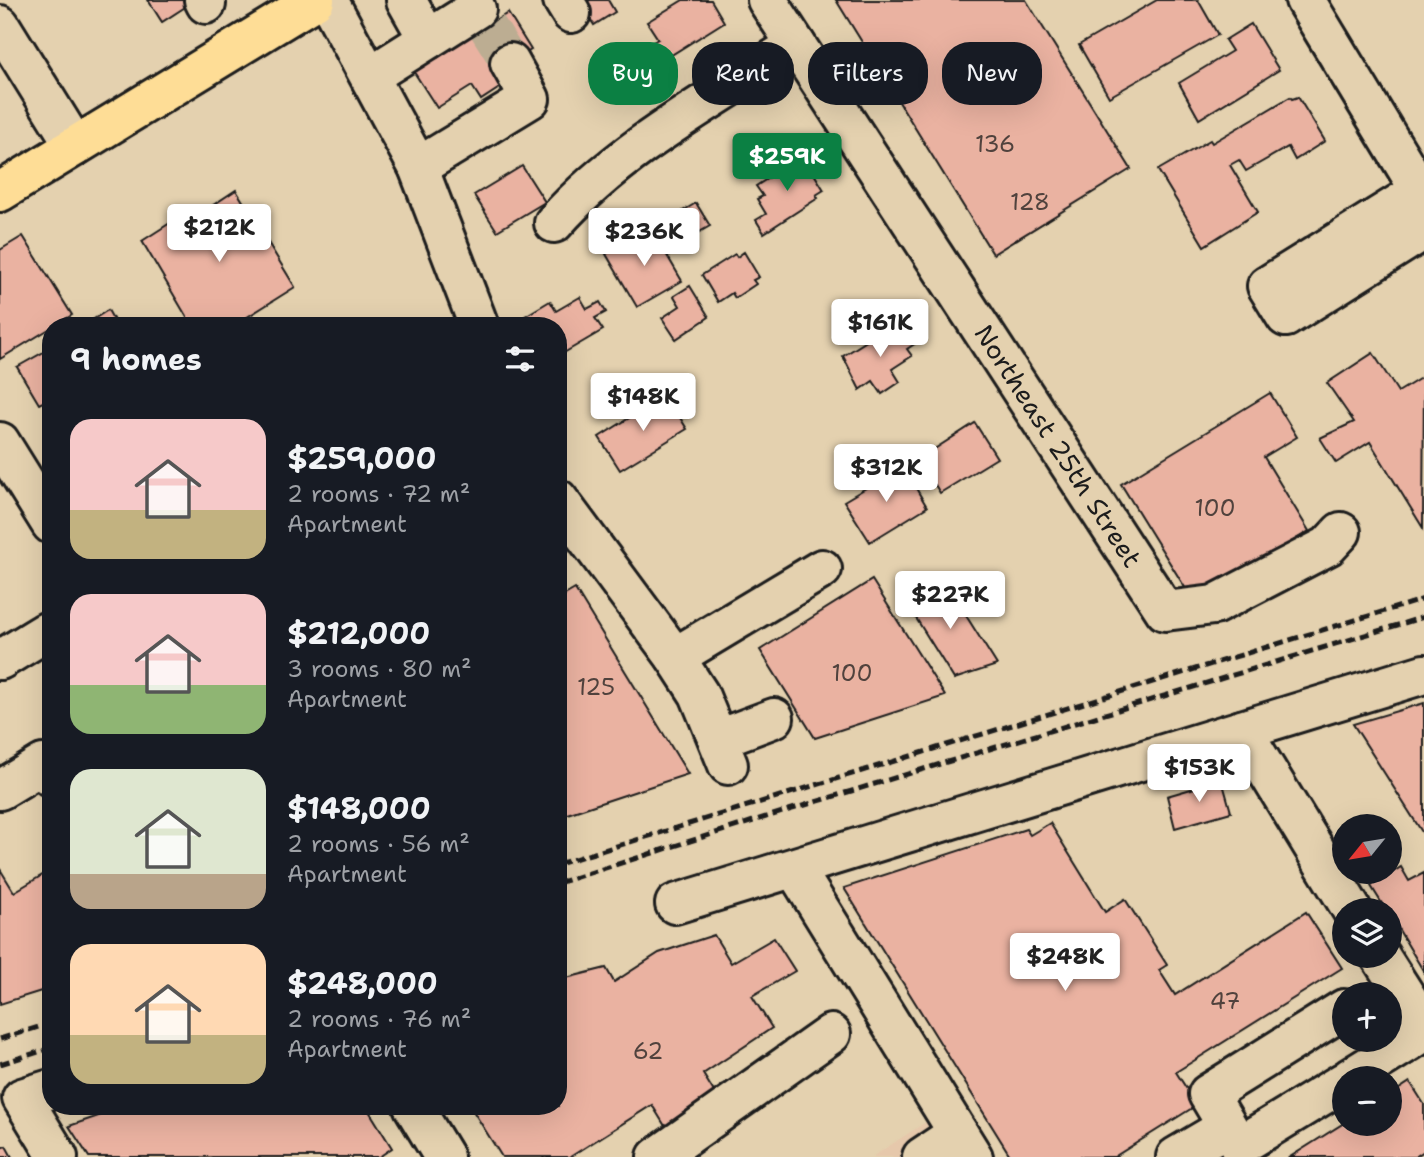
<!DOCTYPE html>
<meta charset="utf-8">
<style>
:root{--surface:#171b24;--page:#20242c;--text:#f1f3f6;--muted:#9ea1a6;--accent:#0b8043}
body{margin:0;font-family:"Shantell Sans",sans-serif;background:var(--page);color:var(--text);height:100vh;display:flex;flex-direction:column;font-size:26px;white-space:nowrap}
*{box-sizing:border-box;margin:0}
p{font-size:23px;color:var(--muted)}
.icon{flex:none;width:38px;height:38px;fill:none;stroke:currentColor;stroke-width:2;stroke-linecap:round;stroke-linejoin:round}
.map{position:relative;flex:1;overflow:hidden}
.details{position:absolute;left:42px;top:317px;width:525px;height:798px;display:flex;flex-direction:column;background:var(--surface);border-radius:28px;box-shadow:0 7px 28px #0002}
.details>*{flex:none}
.guide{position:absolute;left:588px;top:42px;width:665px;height:63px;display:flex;gap:14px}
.needle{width:46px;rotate:240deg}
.buttons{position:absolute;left:1332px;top:814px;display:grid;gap:14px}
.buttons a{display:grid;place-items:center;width:70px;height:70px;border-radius:50%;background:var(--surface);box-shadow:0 7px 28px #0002;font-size:35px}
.price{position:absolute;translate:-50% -60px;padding:0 16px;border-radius:7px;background:#fff;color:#222;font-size:23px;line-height:46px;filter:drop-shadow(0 2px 4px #0008)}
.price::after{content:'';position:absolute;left:50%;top:42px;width:21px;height:16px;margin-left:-10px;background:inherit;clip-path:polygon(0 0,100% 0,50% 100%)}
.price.active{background:var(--accent);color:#fff}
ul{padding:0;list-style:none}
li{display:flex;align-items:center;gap:21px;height:175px;padding:0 28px}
li span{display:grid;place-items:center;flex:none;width:196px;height:140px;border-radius:21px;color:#555}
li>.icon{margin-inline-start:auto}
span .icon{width:84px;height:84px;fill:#fffc;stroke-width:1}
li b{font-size:30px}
h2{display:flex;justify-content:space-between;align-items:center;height:84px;padding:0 28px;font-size:30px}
.chip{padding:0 24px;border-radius:28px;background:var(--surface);box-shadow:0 7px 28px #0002;font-size:24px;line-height:63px}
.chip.active{background:var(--accent);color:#fff}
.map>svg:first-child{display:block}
.built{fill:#e6c8ab}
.building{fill:#eab2a1;stroke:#1c1c1c;stroke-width:2}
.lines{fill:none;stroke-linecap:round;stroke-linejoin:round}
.minor-tunnel{stroke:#bcad92;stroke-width:38;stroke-dasharray:38 19;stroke-linecap:butt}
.minor-casing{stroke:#1c1c1c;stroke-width:44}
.major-casing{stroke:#1c1c1c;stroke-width:44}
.minor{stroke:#e4d1af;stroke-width:38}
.major{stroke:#fedd96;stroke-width:38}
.rail{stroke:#1c1c1c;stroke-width:5;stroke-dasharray:10 5;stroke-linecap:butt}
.labels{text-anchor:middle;stroke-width:5;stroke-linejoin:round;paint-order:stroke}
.number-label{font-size:23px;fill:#50423d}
.street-label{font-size:26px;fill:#1c1c1c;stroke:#e4d1af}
</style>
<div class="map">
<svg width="1424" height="1157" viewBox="0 0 1424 1157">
<rect width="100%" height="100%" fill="#e4d1af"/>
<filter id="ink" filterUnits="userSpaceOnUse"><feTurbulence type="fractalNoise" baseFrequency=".0143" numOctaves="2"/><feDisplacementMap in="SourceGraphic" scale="14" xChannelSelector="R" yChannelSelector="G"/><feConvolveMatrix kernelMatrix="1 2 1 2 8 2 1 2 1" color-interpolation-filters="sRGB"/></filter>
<g filter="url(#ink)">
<path class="built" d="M929,1120L952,1157H872Z"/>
<g class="building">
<path d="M148,0H192L193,2L162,22Z"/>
<path d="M579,0H608L615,12L594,25Z"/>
<path d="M683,0H711L724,22L657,64L646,46L658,39L647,22Z"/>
<path d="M836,0H1026L1131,169L993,254Z"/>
<path d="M1157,0H1198L1218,35L1109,97L1079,45Z"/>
<path d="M508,13L531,50L496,72L504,85L481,100L472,86L437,108L414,72Z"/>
<path d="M1251,24L1279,70L1199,119L1179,83L1232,51L1225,40Z"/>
<path d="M619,60L632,80L606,97L594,77Z"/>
<path d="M1290,97L1292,99L1298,97L1325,141L1295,160L1288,147L1246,171L1239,160L1230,165L1258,212L1204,246L1158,170L1210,140L1212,143Z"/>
<path d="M803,156L824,190L816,195L818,198L764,233L756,220L766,214L757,199L763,196L756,186Z"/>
<path d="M522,166L545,202L497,231L474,195Z"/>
<path d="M236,190L295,287L233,326H192L142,241L184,214L189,221Z"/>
<path d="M696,203L710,226L689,238L676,215Z"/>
<path d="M651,228L682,281L637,307L606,254Z"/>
<path d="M23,236L72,315L0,359V250Z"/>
<path d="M744,252L759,277L753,280L756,284L735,298L732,293L718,302L702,275L735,254L737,257Z"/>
<path d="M690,286L709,317L676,339L662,318L680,306L674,296Z"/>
<path d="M580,297L587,309L600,302L606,312L595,318L603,330L562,354L558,348V326H531L525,316L550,301L556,311Z"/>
<path d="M108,310L117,326H87L86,324Z"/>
<path d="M892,325L897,333L905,327L916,343L907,349L912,356L892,369L900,382L882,394L873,381L860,390L843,356Z"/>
<path d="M51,348V398L39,404L17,367Z"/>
<path d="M1373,353L1398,392L1424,376L1423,528L1370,442L1336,463L1320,438L1354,422L1327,383Z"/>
<path d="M1270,393L1297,437L1264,457L1309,531L1194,602L1121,484Z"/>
<path d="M666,395L687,429L620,470L599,437Z"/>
<path d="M975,423L997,458L940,493L919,459Z"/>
<path d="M903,466L927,507L870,542L844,501Z"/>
<path d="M943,579L997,665L954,679L906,602Z"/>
<path d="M872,580L945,696L815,738L760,650Z"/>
<path d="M575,589L688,774L558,817V599Z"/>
<path d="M1424,703V835L1353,724Z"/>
<path d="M1222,780L1231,812L1175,828L1167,796Z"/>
<path d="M1050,823L1105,912L1125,899L1167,965L1159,970L1175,995L1306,912L1342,968L1176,1072L1197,1105L1114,1157H1011L844,888L1026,829L1030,835Z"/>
<path d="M1401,867L1409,881L1424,873V972L1390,915V910H1386L1371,886Z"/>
<path d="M0,869L14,892L51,870V988L0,1004Z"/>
<path d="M714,935L731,963L774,938L795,971L752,996L772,1028L703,1074L719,1100L668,1131L652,1105L570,1157H502L470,1106H558V980L606,968L614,982L659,953Z"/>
<path d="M1410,1082L1424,1104V1151L1415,1157H1290L1344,1123L1390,1124V1095Z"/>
<path d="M128,1106H366L392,1148L379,1157H89L69,1126Z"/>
<path d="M6,1146L12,1157H0V1148Z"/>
</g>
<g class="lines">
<path class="minor-tunnel" d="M487,26L510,63"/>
<g class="minor-casing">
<g id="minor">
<path d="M204,0L206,4"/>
<path d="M328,0L418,167L479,326"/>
<path d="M406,0L428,39"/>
<path d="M563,0L571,13"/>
<path d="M767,0L1165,611L1214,605L1328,546L1341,532"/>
<path d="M1305,0L1424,197"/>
<path d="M0,25L75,146"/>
<path d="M370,76L476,9"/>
<path d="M418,167L530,99L510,63"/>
<path d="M1420,191L1267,286L1286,317L1424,230"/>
<path d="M554,223C622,147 712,100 796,45"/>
<path d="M0,442L51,524"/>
<path d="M558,499L675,657L699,694L728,765"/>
<path d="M675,657L822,569"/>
<path d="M0,660L46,632"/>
<path d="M1242,730L1352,910"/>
<path d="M718,739L774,718"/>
<path d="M0,790L43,764L51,777"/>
<path d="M795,869L973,1157"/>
<path d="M675,904L1424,674"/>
<path d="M1380,956L1424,1025"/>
<path d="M1344,1009L1208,1094L1239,1146L1344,1082"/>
<path d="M1350,1078L1424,1032"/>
<path d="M51,1089L22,1098L58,1157"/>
<path d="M413,1106L444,1157"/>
<path d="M657,1157L831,1034"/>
<path d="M922,1157L958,1133"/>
<path d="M1176,1157L1227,1127"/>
</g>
</g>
<g class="major-casing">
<path id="major" d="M0,192L315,0"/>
</g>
<use href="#minor" class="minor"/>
<use href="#major" class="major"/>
<g class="rail">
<path d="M558,864L1424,599"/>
<path d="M558,883L766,817L1424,617"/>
<path d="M0,1039L51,1023"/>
<path d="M0,1064L51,1048"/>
</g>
</g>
</g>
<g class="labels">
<g class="number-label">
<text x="995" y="152">136</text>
<text x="1030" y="210">128</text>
<text x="1215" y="516">100</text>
<text x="852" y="681">100</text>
<text x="596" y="695">125</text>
<text x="1225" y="1009">47</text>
<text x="648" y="1059">62</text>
</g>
<g class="street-label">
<text transform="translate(1058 446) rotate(57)" y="9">Northeast 25th Street</text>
</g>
</g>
</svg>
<div class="buttons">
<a><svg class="needle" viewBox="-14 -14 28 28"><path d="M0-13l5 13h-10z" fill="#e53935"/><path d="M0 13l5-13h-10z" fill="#9ea1a6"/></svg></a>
<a><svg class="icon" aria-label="layers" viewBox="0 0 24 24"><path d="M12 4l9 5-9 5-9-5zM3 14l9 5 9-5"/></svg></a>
<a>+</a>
<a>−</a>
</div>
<b class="price active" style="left:787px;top:193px">$259K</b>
<b class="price" style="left:219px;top:264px">$212K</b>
<b class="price" style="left:644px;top:268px">$236K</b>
<b class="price" style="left:880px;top:359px">$161K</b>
<b class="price" style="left:643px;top:433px">$148K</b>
<b class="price" style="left:886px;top:504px">$312K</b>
<b class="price" style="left:950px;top:631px">$227K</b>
<b class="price" style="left:1199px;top:804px">$153K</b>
<b class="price" style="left:1065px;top:993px">$248K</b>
<div class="guide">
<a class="chip active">Buy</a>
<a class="chip">Rent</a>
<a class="chip">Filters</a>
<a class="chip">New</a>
</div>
<section class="details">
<h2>9 homes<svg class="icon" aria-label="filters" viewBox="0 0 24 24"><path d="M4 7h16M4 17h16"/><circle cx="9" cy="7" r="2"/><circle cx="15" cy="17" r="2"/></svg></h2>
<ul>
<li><span style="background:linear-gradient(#f6c9c9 65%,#c2b280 0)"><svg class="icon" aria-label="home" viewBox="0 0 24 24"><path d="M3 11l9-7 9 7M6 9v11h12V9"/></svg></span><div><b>$259,000</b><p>2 rooms · 72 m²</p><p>Apartment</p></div></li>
<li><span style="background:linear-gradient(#f6c9c9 65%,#8fb573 0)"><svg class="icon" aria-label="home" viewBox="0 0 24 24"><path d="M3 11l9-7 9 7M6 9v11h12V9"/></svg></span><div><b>$212,000</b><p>3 rooms · 80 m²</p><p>Apartment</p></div></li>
<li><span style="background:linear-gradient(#dfe7d0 75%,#b9a48a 0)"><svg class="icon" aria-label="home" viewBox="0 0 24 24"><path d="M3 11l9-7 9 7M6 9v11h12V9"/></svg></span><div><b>$148,000</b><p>2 rooms · 56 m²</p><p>Apartment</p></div></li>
<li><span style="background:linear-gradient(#ffd9b3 65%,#c2b280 0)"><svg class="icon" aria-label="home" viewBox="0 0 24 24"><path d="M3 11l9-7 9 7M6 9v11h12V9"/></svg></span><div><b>$248,000</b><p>2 rooms · 76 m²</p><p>Apartment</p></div></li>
</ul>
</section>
</div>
